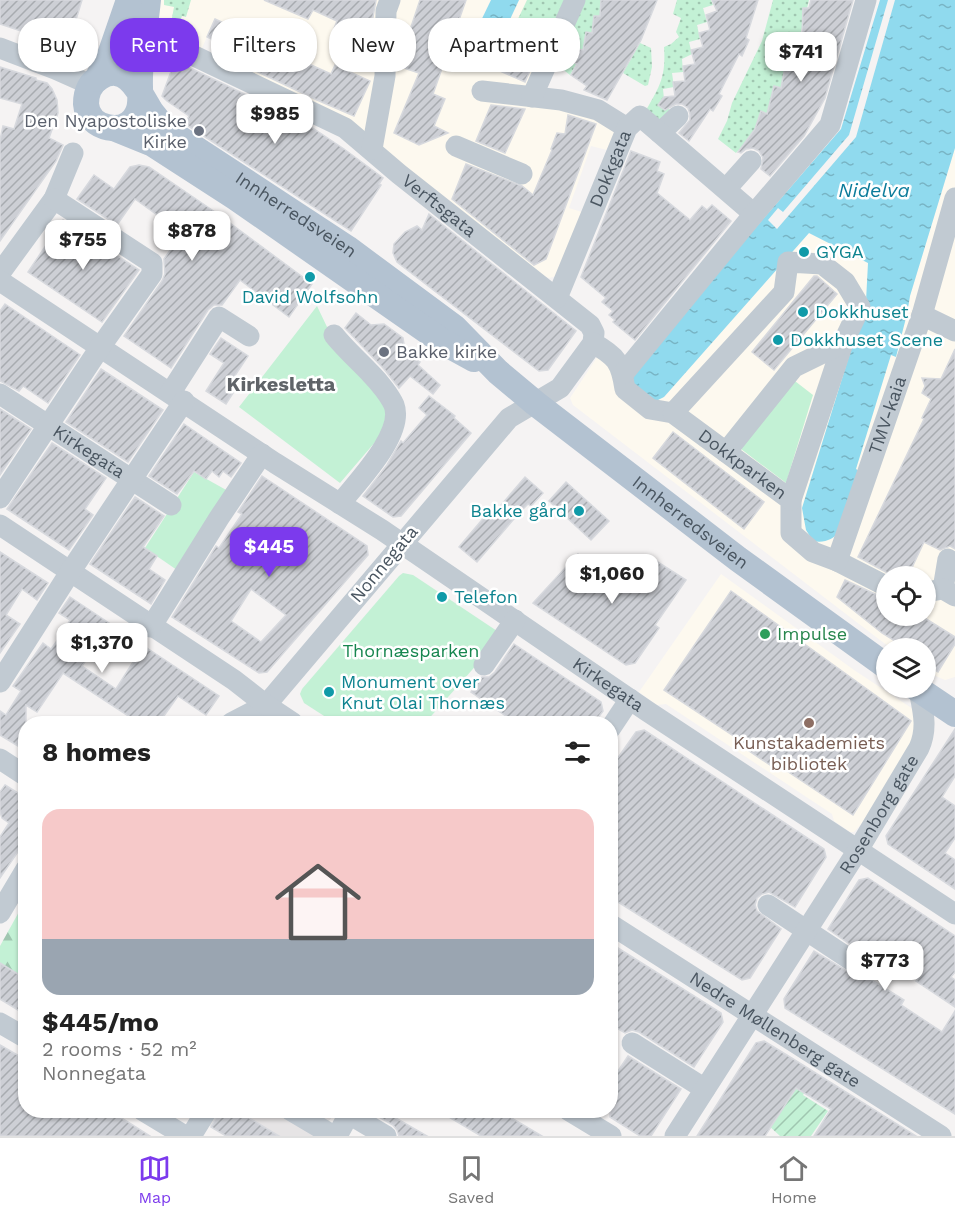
<!DOCTYPE html>
<meta charset="utf-8">
<style>
:root{--surface:#fff;--page:#f2f2f2;--text:#222;--muted:#767676;--line:#e0e0e0;--accent:#7c3aed}
body{margin:0;font-family:"Work Sans",sans-serif;background:var(--page);color:var(--text);height:100vh;display:flex;flex-direction:column;font-size:22px;white-space:nowrap}
*{box-sizing:border-box;margin:0}
p{font-size:20px;color:var(--muted)}
.icon{flex:none;width:33px;height:33px;fill:none;stroke:currentColor;stroke-width:2;stroke-linecap:round;stroke-linejoin:round}
.map{position:relative;flex:1;overflow:hidden}
.side{position:absolute;left:18px;top:716px;width:600px;height:402px;display:flex;flex-direction:column;background:var(--surface);border-radius:24px;box-shadow:0 2px 4px #0004}
.side>*{flex:none}
.top-card{position:absolute;left:18px;top:18px;width:600px;height:54px;display:flex;gap:12px}
.tools{position:absolute;left:876px;top:566px;display:grid;gap:12px}
.tools a{display:grid;place-items:center;width:60px;height:60px;border-radius:50%;background:var(--surface);box-shadow:0 2px 4px #0004;font-size:30px}
.price{position:absolute;translate:-50% -51px;padding:0 14px;border-radius:12px;background:#fff;color:#222;font-size:20px;line-height:39px;filter:drop-shadow(0 2px 3px #0008)}
.price::after{content:'';position:absolute;left:50%;top:36px;width:18px;height:14px;margin-left:-9px;background:inherit;clip-path:polygon(0 0,100% 0,50% 100%)}
.price.selected{background:var(--accent);color:#fff}
ul{padding:0;list-style:none}
li{display:grid;align-content:center;gap:12px;height:318px;padding:0 24px}
li span{display:grid;place-items:center;height:186px;border-radius:18px;color:#555}
li>.icon{margin-inline-start:auto}
span .icon{width:108px;height:108px;fill:#fffc;stroke-width:1}
li b{font-size:26px}
h2{display:flex;justify-content:space-between;align-items:center;height:72px;padding:0 24px;font-size:26px}
.tag{padding:0 21px;border-radius:24px;background:var(--surface);box-shadow:0 2px 4px #0004;font-size:21px;line-height:54px}
.tag.selected{background:var(--accent);color:#fff}
.dock{display:flex;justify-content:space-around;align-items:center;height:84px;border-top:2px solid var(--line);background:var(--surface);font-size:16px;color:var(--muted)}
.dock a{display:grid;justify-items:center;gap:3px}
.dock .selected{color:var(--accent)}
.map>svg:first-child{display:block}
.commercial{fill:#fdf9ef;fill-rule:evenodd}
.education{fill:#e6e4e5}
.grass{fill:url(#grass-dots)}
.forest{fill:url(#forest-firs)}
.park{fill:#c3f1d5}
.garden{fill:url(#garden-furrows)}
.water{fill:url(#water-ripples)}
.pier{fill:#f5f3f3}
.building{fill:url(#building-hatch);stroke:#d7d9de;stroke-width:1.5;fill-rule:evenodd}
.lines{fill:none;stroke-linecap:round;stroke-linejoin:round}
.minor{stroke:#c1cad2;stroke-width:21}
.major{stroke:#b3c2d1;stroke-width:26}
.worship-dot{fill:#6b7280;stroke:#fff;stroke-width:2}
.culture-dot{fill:#0f9aa8;stroke:#fff;stroke-width:2}
.leisure-dot{fill:#2e9e5b;stroke:#fff;stroke-width:2}
.education-dot{fill:#8d6e63;stroke:#fff;stroke-width:2}
.labels{text-anchor:middle;stroke-width:5;stroke-linejoin:round;paint-order:stroke}
.worship-label{font-size:18px;fill:#5b616d;stroke:#fff;text-anchor:end}
.street-label{font-size:18px;fill:#4a5661;stroke:#fff}
.culture-label{font-size:18px;fill:#0d838f;stroke:#fff;text-anchor:start}
.leisure-label{font-size:18px;fill:#27864d;stroke:#fff;text-anchor:start}
.park-label{font-size:18px;fill:#17864f;stroke:#fff}
.education-label{font-size:18px;fill:#785e54;stroke:#fff}
.water-label{font-size:20px;font-style:italic;fill:#0c7c9b;stroke:#fff}
.neighbourhood-label{font-size:20px;font-weight:bold;fill:#5f6368;stroke:#fff}
</style>
<div class="map">
<svg width="955" height="1136" viewBox="0 0 955 1136">
<defs>
<pattern id="grass-dots" width="8" height="8" patternUnits="userSpaceOnUse" patternTransform="scale(1.5)"><rect width="8" height="8" fill="#c3f1d5"/><path d="M2 2h.1M6 6h.1" fill="none" stroke="#a0c6b0" stroke-width="1.8" stroke-linecap="round"/></pattern>
<pattern id="forest-firs" width="22" height="20" patternUnits="userSpaceOnUse" patternTransform="scale(1.5)"><rect width="22" height="20" fill="#c3f1d5"/><path d="M5 1l3.5 6h-7zM16 11l3.5 6h-7z" fill="#a0c6b0"/></pattern>
<pattern id="garden-furrows" width="10" height="10" patternUnits="userSpaceOnUse" patternTransform="scale(1.5)"><rect width="10" height="10" fill="#c3f1d5"/><path d="M-1 1l2-2M0 10L10 0M9 11l2-2" fill="none" stroke="#a0c6b0"/></pattern>
<pattern id="water-ripples" width="26" height="14" patternUnits="userSpaceOnUse" patternTransform="scale(1.5)"><rect width="26" height="14" fill="#90daee"/><path d="M2 4q2-2 4 0t4 0M15 11q2-2 4 0t4 0" fill="none" stroke="#78b4c4"/></pattern>
<pattern id="building-hatch" width="6" height="6" patternUnits="userSpaceOnUse" patternTransform="scale(1.5)"><rect width="6" height="6" fill="#cdcfd5"/><path d="M-1 1l2-2M0 6l6-6M5 7l2-2" fill="none" stroke="#a8abb0"/></pattern>
</defs>
<rect width="100%" height="100%" fill="#f5f3f3"/>
<g class="commercial">
<path d="M156,0H491L477,28L501,39L519,0H575L532,97L622,125L607,150L591,146L569,208L582,212L557,276L549,278L543,276L397,163L211,54L215,41L207,37L202,48L184,57L156,44L149,42Z"/>
<path d="M955,148V677L945,680L926,672V648H891L880,640L573,405L570,398L602,350L664,397L809,233L868,263L907,313L910,296ZM886,576H926V615H886Z"/>
<path d="M721,574L854,670L913,709L919,731L862,823L854,832H850L834,821L832,814L666,704L657,705L639,692Z"/>
</g>
<path class="education" d="M184,1110H337L318,1136H227Z"/>
<g class="grass">
<path d="M164,0H191L186,17L182,16L179,25L171,23L174,7L164,5Z"/>
<path d="M527,0H566L550,36L517,21Z"/>
<path d="M583,0H609L587,45L570,75L556,64Z"/>
<path d="M677,0H711L713,5L703,8L707,22L697,25L700,39L689,42L692,54L682,59L683,72L672,73L674,87L663,89L664,99L661,104L673,112L663,123L646,110C660,86 666,76 664,47L671,44L679,37L676,32L681,18L673,14Z"/>
<path d="M773,0H809C799,43 785,88 760,125C753,135 744,144 736,153L718,139L727,121L732,103L762,41Z"/>
<path d="M640,43L651,48L652,67L648,85L645,86L623,73Z"/>
</g>
<path class="forest" d="M25,901L26,978H25L0,963V946Z"/>
<g class="park">
<path d="M317,306L338,350L387,404L388,427L340,483L239,407Z"/>
<path d="M791,378L813,395L786,483L741,449Z"/>
<path d="M194,472L228,491L177,570L145,548Z"/>
<path d="M403,573L413,575L503,635L425,723H335L304,703L300,694L302,689L399,576Z"/>
</g>
<path class="garden" d="M804,1070L814,1076L803,1095L828,1111L811,1136H780L768,1125Z"/>
<g class="water">
<path d="M491,0H519L501,39L477,29Z"/>
<path d="M880,0H955V148L910,296L907,314L896,357L891,355L856,469L861,472C854,497 848,548 813,541L806,530L802,508L866,301L868,263L809,233L664,397L652,403L631,384L635,367L841,129Z"/>
</g>
<path class="pier" d="M888,0H895L856,137L777,229L768,220L778,208L783,212L849,135Z"/>
<g class="building">
<path d="M0,0H82L75,23L79,24L75,37L72,40L66,41L28,29L27,33L0,24Z"/>
<path d="M264,0H376L373,17L364,44L333,31L337,21L313,10L308,19Z"/>
<path d="M420,0H466L433,94L445,99L434,126L448,133L419,145L394,133L419,73L398,66Z"/>
<path d="M601,0H657L641,40L607,100L584,90L587,86L571,75L577,64L573,62L577,49L583,50L586,32L592,33L594,16H600Z"/>
<path d="M712,0H758L746,38L749,40L742,56L739,54L719,94L722,96L713,111L710,109L689,141L679,133L690,120V114L688,108L682,104H676L665,110L658,105L664,97L675,96L673,82L685,81L683,66L695,64L691,50L703,47L699,33L710,30L706,15L717,11Z"/>
<path d="M811,0H853L825,98L804,136L770,176L761,169L763,158L759,151L753,148L746,149L741,153L738,152L755,129L761,111L767,114L774,86L781,88L786,61L792,62L796,34L802,36L803,8H809Z"/>
<path d="M215,19L230,26L231,23L291,50L289,55L331,74L335,65L370,81L354,116L317,100L218,53L222,44L207,37Z"/>
<path d="M521,34L542,43L525,82L498,70L506,52L511,54Z"/>
<path d="M177,63H180L305,123L344,149L383,178L379,184L381,185L351,231L185,124L189,116L167,101L162,96L173,66Z"/>
<path d="M0,67L36,78V80L47,83L52,89L57,100L58,113L49,138L63,145L56,161L0,241V140L3,126L14,129L22,104L0,98Z"/>
<path d="M491,105L525,109L505,153L476,141Z"/>
<path d="M568,115L596,124L546,259L534,265L452,199L466,164L522,186L533,195L552,150L551,149L557,133L565,134Z"/>
<path d="M631,151L660,162L657,171L664,174L657,193L690,220L702,206L707,210L712,205L731,221L635,340L613,322L615,320L609,315L613,311L602,302L606,298L581,277Z"/>
<path d="M139,165L149,167L215,212L312,284L289,317L240,280L222,305H214L208,310L171,368L124,336L162,281L165,274L164,259L182,233L135,199L117,225L77,199L94,175L114,189L130,167Z"/>
<path d="M429,214L576,331L548,370L539,371L397,262L393,253L394,244L405,232L417,226L422,230Z"/>
<path d="M63,220L139,270L102,322L28,272Z"/>
<path d="M814,276H817L837,294L774,370L752,352Z"/>
<path d="M5,304L80,355L48,403L23,386L19,391L0,381V311Z"/>
<path d="M356,313L371,325L384,324L403,338L405,351L420,362L418,365L440,385L433,394L410,376L399,388L384,369L345,328Z"/>
<path d="M221,338L248,356L228,386L235,390L226,404L206,391L224,363L210,354Z"/>
<path d="M955,349V549L950,546L940,550L924,542L908,576H893L858,557L924,419L922,418L931,399L922,393L925,386L922,378L941,379Z"/>
<path d="M101,369L163,410L128,462L66,422Z"/>
<path d="M429,396L455,416L454,418L471,433L401,516L393,517L363,496L387,465L401,441L403,443L427,415L419,408Z"/>
<path d="M0,409L31,429L0,475Z"/>
<path d="M184,424L241,463L231,477L223,471L219,477L212,471L206,479L194,471L177,494L149,476Z"/>
<path d="M673,432L764,502L744,529L653,458Z"/>
<path d="M52,443L106,478L85,509L93,515L69,550L7,509Z"/>
<path d="M262,476L367,546L368,555L267,672L259,673L172,617L216,546L219,548L242,514L238,512ZM251,589L286,615L261,642L231,621Z"/>
<path d="M525,477L543,493L531,506L528,504L519,513L477,562L459,547L492,508L496,511Z"/>
<path d="M566,482L609,521L591,540L549,501Z"/>
<path d="M135,497L164,516L143,547L157,556L149,569L165,580L151,604L90,564Z"/>
<path d="M0,552L48,583L37,600L22,589L6,615L20,624L0,653Z"/>
<path d="M578,554L627,587L650,557L686,580L655,625L659,628L635,663L626,665L533,603Z"/>
<path d="M845,580L886,599V615H920L955,637V644L938,672L926,664V648H906L882,633L837,597Z"/>
<path d="M731,591L911,721L853,815L772,761L770,765L749,751L752,748L664,690Z"/>
<path d="M70,597L219,696L206,715L178,696L159,723H139L63,673L37,712L26,705V751L0,735V711L6,715L21,691L13,686L43,643L51,649L62,634L70,620L59,613ZM102,637L135,659L116,689L82,666Z"/>
<path d="M514,644L601,702L603,711L594,723H516L471,692L482,677H489L495,672Z"/>
<path d="M955,729V776L942,797L955,806V838L945,853L955,860V889L888,844L886,836Z"/>
<path d="M644,730L824,849L826,857L795,907L769,892L762,894L757,898L755,905L757,911L781,929L750,978L742,980L610,897V769L636,732Z"/>
<path d="M5,785L26,798V840L0,878V837L9,823L2,818L0,812V792Z"/>
<path d="M868,878L955,936V972L951,977L955,980V1007L916,981L918,978L882,954L867,977L904,1000L901,1005L942,1032L955,1011V1114L785,1008L784,999L814,951L850,973L856,972L862,967L863,955L858,950L828,929L859,880Z"/>
<path d="M610,943L721,1013L723,1022L694,1067L639,1032L632,1030L625,1033L610,1024Z"/>
<path d="M0,963L26,979V1015L0,999Z"/>
<path d="M764,1041L790,1057L916,1136H814L831,1109L796,1088L765,1136H697L756,1043Z"/>
<path d="M0,1045L26,1060V1110H109L150,1136H0Z"/>
<path d="M628,1056L681,1089L651,1136H640L610,1117V1083Z"/>
<path d="M220,1110H236L279,1136H226L211,1127Z"/>
<path d="M380,1110H382L427,1136H399L397,1130L393,1125L377,1116Z"/>
<path d="M437,1110H498L542,1136H481Z"/>
</g>
<g class="lines">
<g class="minor">
<path d="M0,48L55,69L91,85"/>
<path id="s1" d="M188,53L345,128L399,174L590,325L594,333L593,343L560,388L509,418L266,705L231,723"/>
<path d="M482,91L561,100L598,110L627,128"/>
<path d="M532,97L575,0"/>
<path d="M660,133L678,116"/>
<path d="M456,146L522,174"/>
<path d="M372,149L385,76L386,11L390,0"/>
<path d="M726,189L751,161"/>
<path d="M0,273L54,199L73,153"/>
<path id="s2" d="M0,281L275,463L382,530L647,711L955,914"/>
<path id="s3" d="M557,298L627,128L640,116L754,214"/>
<path d="M922,315L955,331"/>
<path d="M334,335C346,350 359,361 372,375C379,382 390,396 394,405C405,434 356,483 340,504"/>
<path id="s4" d="M593,343C616,356 621,362 625,389L650,409L673,413L791,500V533L813,552L837,561L886,586"/>
<path d="M623,374L754,214L830,125L866,0"/>
<path d="M171,392L219,317L249,336"/>
<path id="s5" d="M0,394L171,505"/>
<path d="M673,413L784,292L788,262L822,264L845,282L860,307L843,343L791,500"/>
<path d="M726,452L794,367L843,343"/>
<path d="M0,498L101,346L152,274V263L54,199"/>
<path d="M0,525L234,680L266,705L293,723"/>
<path id="s6" d="M837,561L922,315L955,198"/>
<path d="M943,589L948,559"/>
<path d="M926,592L943,589L955,596"/>
<path d="M151,627L219,518L262,454"/>
<path d="M484,665L515,620"/>
<path d="M0,682L76,563L184,401"/>
<path d="M610,729L630,699"/>
<path d="M0,759L26,776"/>
<path d="M768,905L851,960"/>
<path d="M0,913L26,869"/>
<path id="s7" d="M610,924L941,1136"/>
<path d="M0,1023L26,1038"/>
<path d="M632,1043L705,1089"/>
<path d="M142,1110L185,1136"/>
<path d="M290,1110L334,1136"/>
<path d="M568,1110L611,1136"/>
<path d="M191,1136L207,1110"/>
<path d="M337,1136L349,1114L386,1136"/>
<path id="s8" d="M675,1136L858,850L919,748C928,728 923,711 919,690"/>
</g>
<g class="major">
<path id="s9" d="M148,0C145,30 139,57 140,87C140,97 142,105 137,114C126,137 88,130 86,104C86,93 90,83 100,77C126,62 139,91 150,110C154,116 160,122 164,128L347,248L455,328L498,372L535,403L738,559L886,666"/>
<path d="M97,79L109,58L129,0"/>
<path d="M116,129L153,144L235,197L443,342L474,359"/>
<path d="M915,687L955,714"/>
</g>
</g>
<g class="worship-dot">
<circle cx="199" cy="131" r="6"/>
<circle cx="384" cy="352" r="6"/>
</g>
<g class="culture-dot">
<circle cx="804" cy="252" r="6"/>
<circle cx="310" cy="277" r="6"/>
<circle cx="803" cy="312" r="6"/>
<circle cx="778" cy="340" r="6"/>
<circle cx="579" cy="511" r="6"/>
<circle cx="442" cy="597" r="6"/>
<circle cx="329" cy="692" r="6"/>
</g>
<circle class="leisure-dot" cx="765" cy="634" r="6"/>
<circle class="education-dot" cx="809" cy="723" r="6"/>
<g class="labels">
<g class="worship-label">
<text x="187" y="127">Den Nyapostoliske<tspan x="187" dy="21">Kirke</tspan></text>
<text x="396" y="358" text-anchor="start">Bakke kirke</text>
</g>
<g class="street-label">
<text dy="6" stroke="none"><textPath href="#s3" startOffset="140">Dokkgata</textPath></text>
<text dy="6" stroke="none"><textPath href="#s1" startOffset="296">Verftsgata</textPath></text>
<text dy="6" stroke="none"><textPath href="#s9" startOffset="465">Innherredsveien</textPath></text>
<text dy="6" stroke="none"><textPath href="#s6" startOffset="154">TMV-kaia</textPath></text>
<text dy="6" stroke="none"><textPath href="#s5" startOffset="106">Kirkegata</textPath></text>
<text dy="6" stroke="none"><textPath href="#s4" startOffset="201">Dokkparken</textPath></text>
<text dy="6" stroke="none"><textPath href="#s9" startOffset="966">Innherredsveien</textPath></text>
<text transform="translate(384 564) rotate(-50)" y="6">Nonnegata</text>
<text dy="6" stroke="none"><textPath href="#s2" startOffset="730">Kirkegata</textPath></text>
<text dy="6" stroke="none"><textPath href="#s8" startOffset="381">Rosenborg gate</textPath></text>
<text dy="6" stroke="none"><textPath href="#s7" startOffset="196">Nedre Møllenberg gate</textPath></text>
</g>
<g class="culture-label">
<text x="816" y="258">GYGA</text>
<text x="310" y="303" text-anchor="middle">David Wolfsohn</text>
<text x="815" y="318">Dokkhuset</text>
<text x="790" y="346">Dokkhuset Scene</text>
<text x="567" y="517" text-anchor="end">Bakke gård</text>
<text x="454" y="603">Telefon</text>
<text x="341" y="688">Monument over<tspan x="341" dy="21">Knut Olai Thornæs</tspan></text>
</g>
<g class="leisure-label">
<text x="777" y="640">Impulse</text>
</g>
<g class="park-label">
<text x="411" y="657">Thornæsparken</text>
</g>
<g class="education-label">
<text x="809" y="749">Kunstakademiets<tspan x="809" dy="21">bibliotek</tspan></text>
</g>
<g class="water-label">
<text x="874" y="197">Nidelva</text>
</g>
<g class="neighbourhood-label">
<text x="281" y="391">Kirkesletta</text>
</g>
</g>
</svg>
<div class="tools">
<a><svg class="icon" aria-label="locate" viewBox="0 0 24 24"><circle cx="12" cy="12" r="6"/><path d="M12 2v4M12 18v4M2 12h4M18 12h4"/></svg></a>
<a><svg class="icon" aria-label="layers" viewBox="0 0 24 24"><path d="M12 4l9 5-9 5-9-5zM3 14l9 5 9-5"/></svg></a>
</div>
<b class="price" style="left:801px;top:83px">$741</b>
<b class="price" style="left:275px;top:145px">$985</b>
<b class="price" style="left:192px;top:262px">$878</b>
<b class="price" style="left:83px;top:271px">$755</b>
<b class="price selected" style="left:269px;top:578px">$445</b>
<b class="price" style="left:612px;top:605px">$1,060</b>
<b class="price" style="left:102px;top:674px">$1,370</b>
<b class="price" style="left:885px;top:992px">$773</b>
<div class="top-card">
<a class="tag">Buy</a>
<a class="tag selected">Rent</a>
<a class="tag">Filters</a>
<a class="tag">New</a>
<a class="tag">Apartment</a>
</div>
<section class="side">
<h2>8 homes<svg class="icon" aria-label="filters" viewBox="0 0 24 24"><path d="M4 7h16M4 17h16"/><circle cx="9" cy="7" r="2"/><circle cx="15" cy="17" r="2"/></svg></h2>
<ul>
<li><span style="background:linear-gradient(#f6c9c9 70%,#9aa5b1 0)"><svg class="icon" aria-label="home" viewBox="0 0 24 24"><path d="M3 11l9-7 9 7M6 9v11h12V9"/></svg></span><div><b>$445/mo</b><p>2 rooms · 52 m²</p><p>Nonnegata</p></div></li>
</ul>
</section>
</div>
<nav class="dock">
<a class="selected"><svg class="icon" aria-label="map" viewBox="0 0 24 24"><path d="M3 6l6-2 6 2 6-2v14l-6 2-6-2-6 2zM9 4v14M15 6v14"/></svg>Map</a>
<a><svg class="icon" aria-label="saved" viewBox="0 0 24 24"><path d="M7 4h10v16l-5-4-5 4z"/></svg>Saved</a>
<a><svg class="icon" aria-label="home" viewBox="0 0 24 24"><path d="M3 11l9-7 9 7M6 9v11h12V9"/></svg>Home</a>
</nav>
